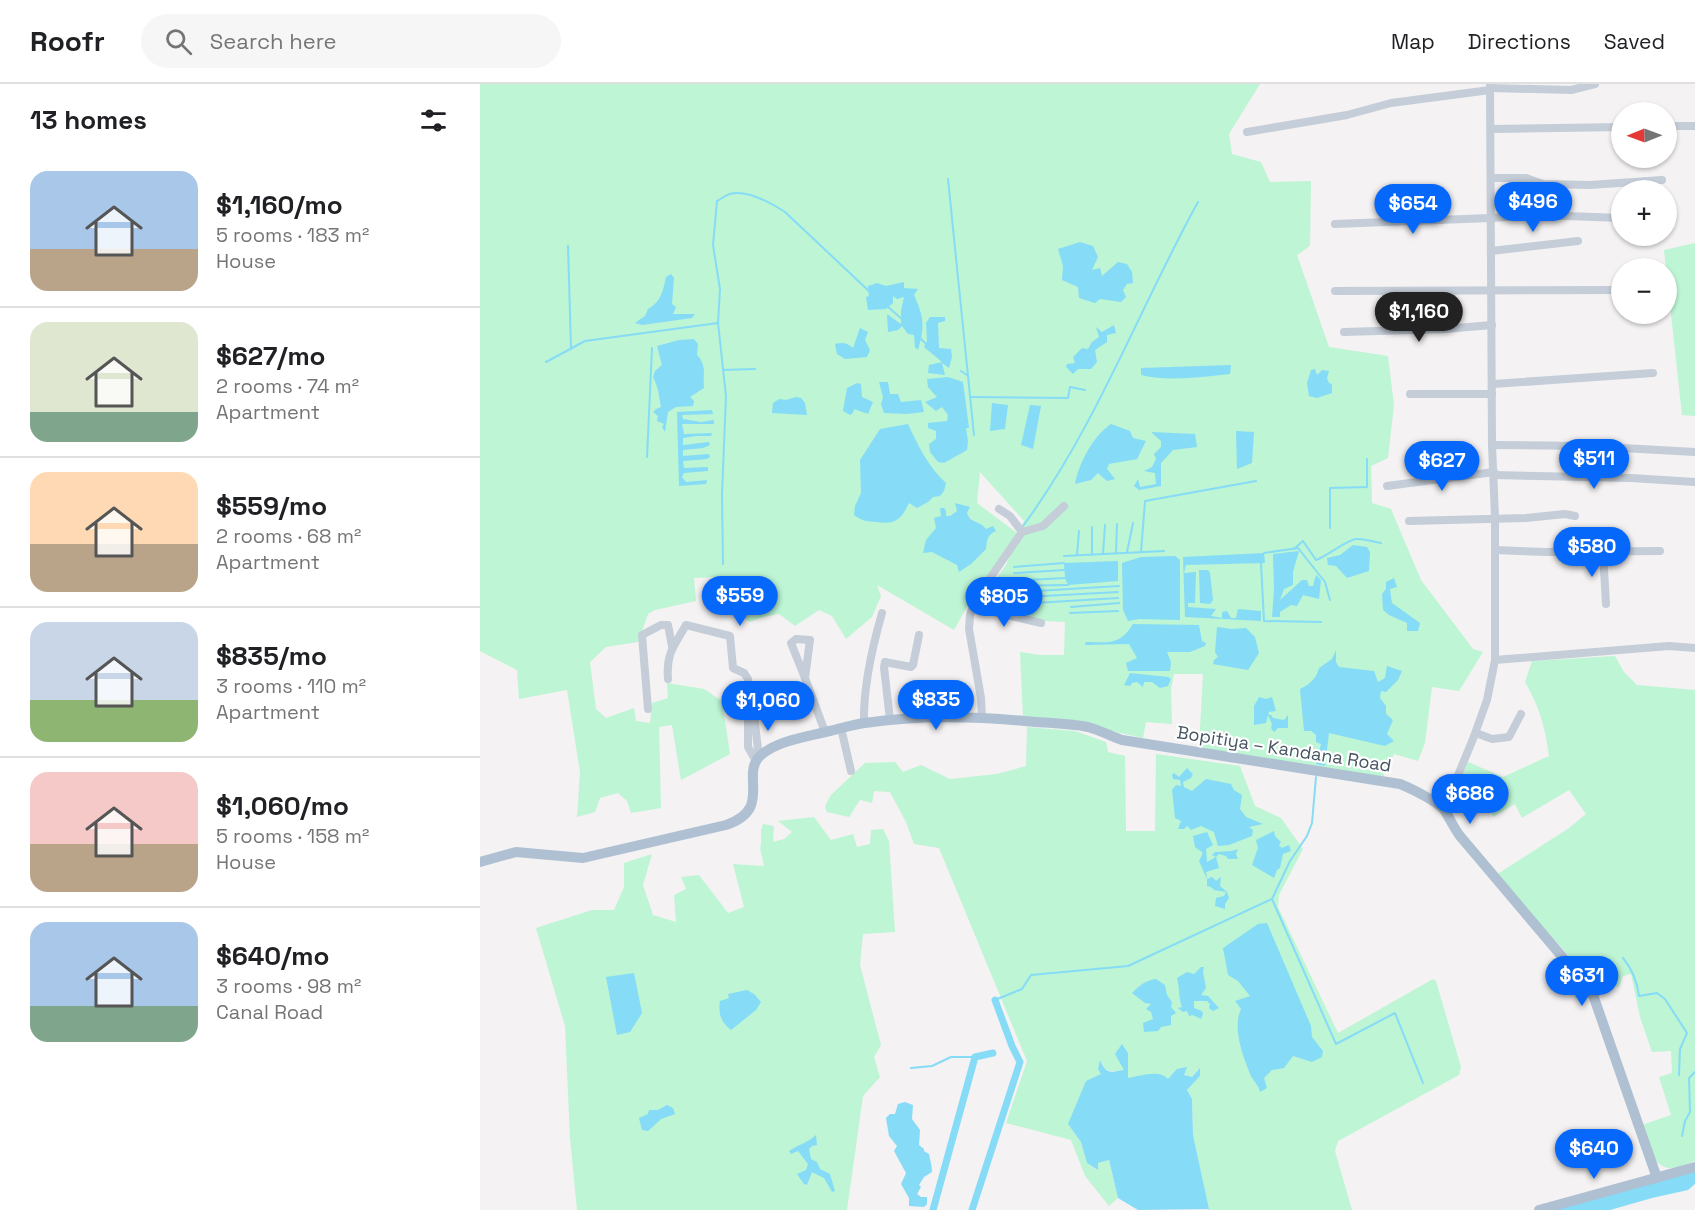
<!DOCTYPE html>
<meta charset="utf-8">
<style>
:root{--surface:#fff;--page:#f6f6f6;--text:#202124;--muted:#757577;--line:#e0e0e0;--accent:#0668fa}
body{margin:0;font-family:"Space Grotesk",sans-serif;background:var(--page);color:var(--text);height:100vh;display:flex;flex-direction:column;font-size:22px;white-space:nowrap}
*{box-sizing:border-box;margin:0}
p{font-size:20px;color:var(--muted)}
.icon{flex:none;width:33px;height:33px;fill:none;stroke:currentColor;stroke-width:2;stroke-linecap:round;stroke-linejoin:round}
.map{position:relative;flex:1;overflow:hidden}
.side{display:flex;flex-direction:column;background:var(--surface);width:480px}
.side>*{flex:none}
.needle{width:39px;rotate:269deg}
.buttons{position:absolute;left:1131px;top:18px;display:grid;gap:12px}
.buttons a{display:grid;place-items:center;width:66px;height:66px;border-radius:50%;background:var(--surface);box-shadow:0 2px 4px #0004;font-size:30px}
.price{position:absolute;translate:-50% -51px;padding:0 14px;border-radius:21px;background:var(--accent);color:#fff;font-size:20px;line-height:39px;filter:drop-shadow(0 2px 3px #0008)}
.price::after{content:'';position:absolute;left:50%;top:36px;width:18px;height:14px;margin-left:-9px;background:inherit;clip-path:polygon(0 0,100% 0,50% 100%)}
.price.selected{background:#222;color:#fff}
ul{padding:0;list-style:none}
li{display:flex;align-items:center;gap:18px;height:150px;padding:0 30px}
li+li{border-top:2px solid var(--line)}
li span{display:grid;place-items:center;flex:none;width:168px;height:120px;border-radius:18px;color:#555}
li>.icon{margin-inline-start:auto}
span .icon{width:72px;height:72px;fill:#fffc;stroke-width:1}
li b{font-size:26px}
h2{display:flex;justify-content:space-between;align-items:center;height:72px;padding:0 30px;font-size:26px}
header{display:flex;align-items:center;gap:36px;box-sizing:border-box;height:84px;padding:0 30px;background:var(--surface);border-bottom:2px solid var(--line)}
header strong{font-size:28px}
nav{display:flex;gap:33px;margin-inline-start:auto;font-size:21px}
.search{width:420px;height:54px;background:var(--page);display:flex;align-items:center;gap:15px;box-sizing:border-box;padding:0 21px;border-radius:33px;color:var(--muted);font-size:22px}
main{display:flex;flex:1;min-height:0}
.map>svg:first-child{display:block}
.green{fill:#bdf5d5}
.water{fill:#86dbf6}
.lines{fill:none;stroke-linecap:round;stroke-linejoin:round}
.stream{stroke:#86dbf6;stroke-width:2}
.canal{stroke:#86dbf6;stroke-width:7}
.minor{stroke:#c4cdd8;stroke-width:8}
.major{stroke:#afc0d3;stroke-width:10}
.labels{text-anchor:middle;stroke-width:4.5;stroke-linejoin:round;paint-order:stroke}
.street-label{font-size:18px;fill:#475462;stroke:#fff}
</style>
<header>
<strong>Roofr</strong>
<div class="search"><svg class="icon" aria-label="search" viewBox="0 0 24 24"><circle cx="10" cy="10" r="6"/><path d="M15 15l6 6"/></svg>Search here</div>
<nav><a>Map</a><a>Directions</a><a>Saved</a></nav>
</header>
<main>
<section class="side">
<h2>13 homes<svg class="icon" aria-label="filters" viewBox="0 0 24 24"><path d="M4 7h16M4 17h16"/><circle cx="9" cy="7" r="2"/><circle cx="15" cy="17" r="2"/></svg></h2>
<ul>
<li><span style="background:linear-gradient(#a9c7e8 65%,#b9a48a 0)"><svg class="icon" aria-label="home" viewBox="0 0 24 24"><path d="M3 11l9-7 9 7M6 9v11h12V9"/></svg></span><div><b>$1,160/mo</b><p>5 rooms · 183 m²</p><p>House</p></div></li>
<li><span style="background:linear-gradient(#dfe7d0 75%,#7fa58c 0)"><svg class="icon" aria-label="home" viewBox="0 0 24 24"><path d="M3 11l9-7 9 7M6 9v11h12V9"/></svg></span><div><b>$627/mo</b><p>2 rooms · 74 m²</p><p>Apartment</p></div></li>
<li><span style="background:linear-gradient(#ffd9b3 60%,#b9a48a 0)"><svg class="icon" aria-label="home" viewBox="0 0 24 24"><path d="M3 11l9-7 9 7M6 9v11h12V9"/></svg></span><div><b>$559/mo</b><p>2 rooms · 68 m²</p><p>Apartment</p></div></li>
<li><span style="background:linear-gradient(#c9d6e8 65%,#8fb573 0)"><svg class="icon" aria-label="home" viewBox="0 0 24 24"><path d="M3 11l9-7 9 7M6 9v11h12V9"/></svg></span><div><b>$835/mo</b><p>3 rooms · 110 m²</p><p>Apartment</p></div></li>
<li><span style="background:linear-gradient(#f6c9c9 60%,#b9a48a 0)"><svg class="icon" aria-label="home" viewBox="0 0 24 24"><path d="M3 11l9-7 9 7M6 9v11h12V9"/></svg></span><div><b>$1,060/mo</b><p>5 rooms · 158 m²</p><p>House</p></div></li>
<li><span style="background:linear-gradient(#a9c7e8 70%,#7fa58c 0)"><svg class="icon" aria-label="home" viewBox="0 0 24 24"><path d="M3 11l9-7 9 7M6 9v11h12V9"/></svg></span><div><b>$640/mo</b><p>3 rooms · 98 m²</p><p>Canal Road</p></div></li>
</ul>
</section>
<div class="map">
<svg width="1215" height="1126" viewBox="0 0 1215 1126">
<rect width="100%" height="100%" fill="#f4f2f2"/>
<g class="green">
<path d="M0,0H780L749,50L752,70L781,78L790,98L831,97L830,162L817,171L849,263L908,272L914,321L908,374L891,382L892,419L911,425L941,496L993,565L1003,568L979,607L952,603L945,659L938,677L914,670L903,693L719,664L723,590H694L691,605L692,640L666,638L663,654L631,647L543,634L540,568L560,571H584L585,538L565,537L497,521L526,481L544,437L500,388L497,419L537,449L489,519L474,546L397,501L401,512L392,533L366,555L352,532L339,526L315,542L299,530L283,533L270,538C253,530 244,511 240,493L214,494L216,517L175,526L168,530L158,558L126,563L110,578L116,625L126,634L154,624L156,637L170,639L172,619L188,614L187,599L224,605L242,617L250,670L201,696L192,641L179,643L181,724L151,729L147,717L138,709L120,714L115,728L97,733L100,688L87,606L39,615L37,586L0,567Z"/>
<path d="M1215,159V332L1202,331L1184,166Z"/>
<path d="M1135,572L1144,588L1157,601L1215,606V1077C1207,1080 1199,1084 1191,1084C1171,1084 1167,1056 1162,1041L1191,1031L1179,993L1192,989L1191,967L1172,968L1160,933L1151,890L1143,892L1139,903L1127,901L1118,914L1098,882L1016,791L1089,744L1106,730L1089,706L1042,734L1035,720L1013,733L1010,718L999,717L998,714L969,720L988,678L1023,693L1069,672C1065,643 1060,624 1045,598L1052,577Z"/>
<path d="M547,643L595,647L626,658L628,668L645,672L646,747H675L676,670L760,682L775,722L801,734L823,765L799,811L798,823L858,949L953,895L956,897L981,983L979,991L858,1057L855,1067L872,1126H726L729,1125L713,1051L712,1015L707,1006L720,992L719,985L712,993L704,991L706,983L688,996L647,994L648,969L642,961L645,986C633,987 625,990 621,978V990L588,1040L601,1058L607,1079L618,1086V1079L629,1076L638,1114L629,1122L605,1092L591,1056L526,1039L547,977L459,764L434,760L426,738L410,708L394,707L392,719L380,716L369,733L347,728L345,722L351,711L385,679L415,678L423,688L441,681L470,695L517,690L546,682Z"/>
<path d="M334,733L351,756L373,750L377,763L390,760L391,746L403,745L409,757L415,848L383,850L380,881L401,961L394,973L400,993L383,1012L367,1126H97L90,1054L85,942L56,844L112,826H134L144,803V779L172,770L163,801L173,831L196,838L194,811L206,805L201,793L219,791L248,829L264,823L253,780L284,782L280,764C283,755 279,749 283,740L294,742L293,758L304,755L312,748L298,737Z"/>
</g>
<g class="water">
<path d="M600,158L613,162L618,173L612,186L620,184L622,192L638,178L647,180L652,188L653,199L647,200L643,206L646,213L641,218L620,215L615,219L599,214L598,203L582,196L583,182L578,165Z"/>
<path d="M191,190L194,194L192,220L196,223L193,230H215L212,234L162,241L155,239L165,232L168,225C181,218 183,207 186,193Z"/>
<path d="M424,198V204L438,205L434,211C444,233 445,243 438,266L435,263L434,251L428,250L422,242L418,246L408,248L407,230L421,240V227L424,213L417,215L413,212V219L406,225L388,226L386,213L389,212L388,202L397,199L406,202Z"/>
<path d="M450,233H465V237L458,239L459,264L471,265L472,273L469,284L462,279L465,291L448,289L449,281L462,278L444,263L447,257L446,239Z"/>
<path d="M634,241L636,249L627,251V258L615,266L617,278L611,285H598L593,290L586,283L587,280L595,279L593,273L602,264L608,265L612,258L619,253L616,243L622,248Z"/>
<path d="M380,244L388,248L385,256L390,266L387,273L365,275L357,270L355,260C363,258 367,259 373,264Z"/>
<path d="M214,255L218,260L217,271C227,281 223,291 224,304L210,313L214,317L213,322L196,323L188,328L185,348L182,343L184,340L177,337L178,332L173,328L176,325L181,323C179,312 178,302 173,293L175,287L182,281L177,262L199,256Z"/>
<path d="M751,281L750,290C721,293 690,298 661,291V284Z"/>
<path d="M835,285L837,291L842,286L849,287L847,294L849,299L852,300V309L837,314L829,312L827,299L831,286Z"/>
<path d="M468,293L483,298L489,344H486L488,357L487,366L464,379L458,378L450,368L449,360L456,355V347L448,344V339L467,337L468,331L462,323L456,327L445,318L457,313L448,303L447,295Z"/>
<path d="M399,298H408L410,310H418L421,318L441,316L444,328L427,330L404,329L401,320L403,313Z"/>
<path d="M377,299L381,300L382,313L393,318L388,330L374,325L373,329L370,331L363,327L367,304Z"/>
<path d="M316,313L321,314L325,319L327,331L292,329L293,319L299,315L306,316Z"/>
<path d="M512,319L528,321L525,345L510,347Z"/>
<path d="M550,321L561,322L553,365L541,361Z"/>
<path d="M232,326L233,330L202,331L203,335L221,338L234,336V340H202L204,350L232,349L231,352H216L203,354V361L229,358L230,361L223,364L203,366V372L229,370L230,373L227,375L203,377L204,384L228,383V387L204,389L202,393L206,398L227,396L226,400L199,402L197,328Z"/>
<path d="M428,340C437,360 449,384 466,399L464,407L460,412L453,413L448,418L437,424L429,419C421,436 415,441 396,438C386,437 382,437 374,431L375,422L381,409L380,376L400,345Z"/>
<path d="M631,340L650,347L653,354L666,357L657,375L629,380L627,385L635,395L627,397L618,389L611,396L595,400C599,379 613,352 631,340Z"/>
<path d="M756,347L774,348L772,379L757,385Z"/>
<path d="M671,348L715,350L717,363L693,366L681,379V402L659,406L654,402L658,395L660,403L676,400L675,389L664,387L672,383L676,375L674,370L681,363V357Z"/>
<path d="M475,419L490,423L487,429L490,435L502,441L506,445L513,442L516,447C507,451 507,456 506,465L491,480L479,488L477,481L452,468L443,469L446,456L456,444L454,434L461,432L460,424H464L466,427V432H470L477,427Z"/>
<path d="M873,461L887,463L890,468L889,487L867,494L856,482L848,481L847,474L860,471Z"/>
<path d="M819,467L813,488V501L804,505L800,516L822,496H827L829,502H833L836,491L841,496L839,515L823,511L817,522L811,521L800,528V533H792L794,505L793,470Z"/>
<path d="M784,469L785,479L706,481L704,489L716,488L715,519H708V523L736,525L731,532L742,534V528L747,527L751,534H756L758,525L781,527V537L705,533L703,473Z"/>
<path d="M695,472L700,476V536L659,535L648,537L643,526L642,479L661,473Z"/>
<path d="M638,477V497L588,501L585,494L584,479Z"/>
<path d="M719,486H728L730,489L733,516L730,520L720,519Z"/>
<path d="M914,494L917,503L910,505L912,519L940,539L938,547H927V539L909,531L903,526L902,510L906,505V498Z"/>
<path d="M653,540L719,541L722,557L726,559L725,562L710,568H687L691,578L690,587H648L646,579L657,574L649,560L605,561L606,558C629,558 639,562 653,540Z"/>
<path d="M737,543L752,545L766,544L775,553L779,569L768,586L733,580L734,576L738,573L735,568Z"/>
<path d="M856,566V578L859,583L894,587L898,598L905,594L907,582L922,587L918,596L906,608L901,607L900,614L906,622V630L913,636L907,650L914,657L905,662L849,649L845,682L836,680L841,660L836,658V651L831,647H824L820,605C829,601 837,594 839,584L852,575Z"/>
<path d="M650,589L688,593L691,595L688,602L680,604L672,598H664L663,603L657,598L652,599L650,602L644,601Z"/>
<path d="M779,613L786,615L792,613L796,627L789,628L788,630L791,631L793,634L804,636L808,631V644H798L794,648L791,644L792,640L788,631L786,639L774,641V622Z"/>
<path d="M707,684L713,690L711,694L703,698L704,703L712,707L726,695L751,700L754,706L762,711L760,725L766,733L783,740L769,743L773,746L772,752L749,761L738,762L734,748L721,742L711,746L707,742L704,745H698L701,737L695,734L692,706L696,701L701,702L700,696L693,695L692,691L694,689L699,693Z"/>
<path d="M794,747L795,752L801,758L799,761L802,764L809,761L811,767L803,770L800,784L797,786L794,794L772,781L778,764L776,756Z"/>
<path d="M727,748L733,761L726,765L727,778L736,773L732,771L735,768L752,767L758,765L756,770L758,775H748L746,772L739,770L736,773L739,784L726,788L727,795L732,793L736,797L741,793L740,802L747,808L749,814L745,820V825L735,822L736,814L744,812L746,808L734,806L731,803L727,802V795L719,777L723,769L715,763L713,752Z"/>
<path d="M787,839L831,942L832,953L843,967L842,973L832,978L813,972L804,984L792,986L784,994L787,1004L780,1008C779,1001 774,998 771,992C763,972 752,945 761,925L755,917L770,912L758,897L748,891L743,864L778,840Z"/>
<path d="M721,883H724L723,888L726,904L721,911L728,912L739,924L733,927L729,924L730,920L727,917H714V924L722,927L723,930L721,935L713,931L709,932L707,927L703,928L698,924L702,923C698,913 700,904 697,894L707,888L714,890Z"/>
<path d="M154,889L162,929L150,948L137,951L126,893Z"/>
<path d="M676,895L685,901L687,911L692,918L691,923L696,929L691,932V941L681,943L678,947L664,948L663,939L673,935L671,928L666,925L671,920L665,919L652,909C659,902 666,896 676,895Z"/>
<path d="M267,906L274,910L281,918L276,926L251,946C241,938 238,930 240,917L249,914L248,910Z"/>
<path d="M642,960L648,969V994C661,992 679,985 688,995L697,985L707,983L704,991L712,993L720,984V992L707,1006L712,1015L713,1051L729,1125L658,1126L638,1114L629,1076L618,1079V1086L607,1079L601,1058L588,1040L606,997L621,990L618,985L620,976C626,991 631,988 644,986L635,970Z"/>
<path d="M425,1018L433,1021L432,1035L440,1046L439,1061L444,1065V1067L449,1070C450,1076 452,1082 452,1088L444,1093L439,1101L441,1103L437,1110L441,1113H447V1120L444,1123L429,1122V1114L421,1100L426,1089L414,1067L417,1062L409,1052L406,1034L410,1030H415L418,1020Z"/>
<path d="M187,1021L193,1024L195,1030L181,1035L168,1047L162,1046L159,1034L168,1030L169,1026H178Z"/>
<path d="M336,1051L337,1061L332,1062L329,1065L331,1075L337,1078L340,1085L350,1090L355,1107L352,1108L344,1094L332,1088L327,1101L324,1100L317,1090L326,1086L328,1080L318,1067L311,1070L309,1067C319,1060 326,1060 336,1051Z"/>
<path d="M1215,1086V1100L1208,1106L1172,1114L1130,1126H1071Z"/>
</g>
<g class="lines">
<g class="stream">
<path d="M468,95L494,351"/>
<path d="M88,162L91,264"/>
<path d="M407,222L423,236"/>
<path d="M238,239L240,205L233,161L237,117C241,115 246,111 250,110C267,105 291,119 305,128L391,209"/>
<path d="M439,253L448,262"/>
<path d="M66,278L105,257L238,239L246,312L242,410L243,480"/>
<path d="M243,286L275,285"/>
<path d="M481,287L487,291"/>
<path d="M491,313L588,314L590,303L605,306"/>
<path d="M167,373L172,264"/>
<path d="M543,442C616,343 659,225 718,118"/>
<path d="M850,444V404L887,403V375"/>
<path d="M814,465L823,457L836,476C847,472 867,456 876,455C883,454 893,458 901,459"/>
<path d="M647,468L653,439"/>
<path d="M661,468L665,417L776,397"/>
<path d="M636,469L637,440"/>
<path d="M784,469L818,464L845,498L850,516"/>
<path d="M623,470L625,441"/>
<path d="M597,471L599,447"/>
<path d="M612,471V443"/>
<path d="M584,472L684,467"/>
<path d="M781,479L784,537L841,538"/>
<path d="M534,483L584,479"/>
<path d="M534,489L584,486"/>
<path d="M529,497L585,494"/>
<path d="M526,502L588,501"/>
<path d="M524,509L639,502"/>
<path d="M527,514L638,508"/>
<path d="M538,520L638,514"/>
<path d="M591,523L639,519"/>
<path d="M590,529L638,527"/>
<path d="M792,815L810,777L827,752L832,739L836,693"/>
<path d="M1143,874C1153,886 1157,897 1159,912L1177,909L1185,915L1207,949L1200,965L1199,991"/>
<path d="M515,916L542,905L551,891L648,882L792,815L856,960L915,929L943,999"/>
<path d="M431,984L452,982L471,973H495"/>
<path d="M1202,1052L1205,1037L1210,1028L1209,994L1215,988"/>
</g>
<g class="canal">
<path d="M453,1126L495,973L513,969"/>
<path d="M492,1126L540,978L532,962L515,916"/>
</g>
<g class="minor">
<path d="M1010,4L1091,6L1115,0"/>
<path d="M1186,42H1215"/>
<path d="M1011,45L1142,43"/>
<path d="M767,48L867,31L911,19L1010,6"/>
<path d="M1011,94H1046L1063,100L1110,101L1182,96"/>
<path d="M855,140L1010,134L1058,131L1142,134"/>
<path d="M1011,167L1098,157"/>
<path d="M855,207L1142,206"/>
<path d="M864,248L965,245L1012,241"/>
<path d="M1013,300L1173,289"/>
<path d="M930,310H1012"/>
<path d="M1012,361L1106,362L1215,368"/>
<path d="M1014,391L1151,394L1215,398"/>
<path d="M907,402L1014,388"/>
<path d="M519,425L530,432L542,448"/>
<path d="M929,437L1046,434L1085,430L1095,432"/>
<path d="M1015,466L1066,468L1180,467"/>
<path d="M1123,468L1126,520"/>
<path d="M493,523L561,539"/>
<path d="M1015,576L1189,562L1215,564"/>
<path d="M325,594L311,559L316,555L330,556L325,594L345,648"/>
<path d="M188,595C186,569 194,562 206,541L250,552L253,584L264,589L268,595V663L276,677"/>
<path d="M273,624L279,673"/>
<path d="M168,625L162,551L181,541H188L192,562"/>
<path d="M502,633L501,614L489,545L490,531L495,516L542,448L563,442L584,422"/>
<path d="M410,636L404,583L405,578L431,583L433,581L439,551"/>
<path d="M384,639C383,602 392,564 402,529"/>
<path d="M361,644L371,687"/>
<path d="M996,649L1012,655L1029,653L1041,630"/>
<path d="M964,725L993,655L1007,616L1015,576V433L1012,361L1010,0"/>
</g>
<g class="major">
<path d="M0,778L36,768L103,774L246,741C294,725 259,690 281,671C296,658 323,653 341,649C356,646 370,641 385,639C438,631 491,632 544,637C565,639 587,639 608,643C619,646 631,652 642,656L920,700C930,704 959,718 965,727C970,735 974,744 980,752L1112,908L1177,1094"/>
<path d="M1059,1126L1215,1083"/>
</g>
</g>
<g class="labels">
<g class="street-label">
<text transform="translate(804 665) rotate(9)" y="6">Bopitiya – Kandana Road</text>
</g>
</g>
</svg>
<div class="buttons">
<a><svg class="needle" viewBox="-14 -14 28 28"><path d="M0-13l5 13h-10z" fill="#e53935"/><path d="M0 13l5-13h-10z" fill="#757577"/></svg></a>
<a>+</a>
<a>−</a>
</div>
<b class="price" style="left:1053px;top:149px">$496</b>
<b class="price" style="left:933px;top:151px">$654</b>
<b class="price selected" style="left:939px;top:259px">$1,160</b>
<b class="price" style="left:1114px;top:406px">$511</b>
<b class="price" style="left:962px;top:408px">$627</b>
<b class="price" style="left:1112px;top:494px">$580</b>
<b class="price" style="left:260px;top:543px">$559</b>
<b class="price" style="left:524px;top:544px">$805</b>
<b class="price" style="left:456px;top:647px">$835</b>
<b class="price" style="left:288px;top:648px">$1,060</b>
<b class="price" style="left:990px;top:741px">$686</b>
<b class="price" style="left:1102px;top:923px">$631</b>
<b class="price" style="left:1114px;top:1096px">$640</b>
</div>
</main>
